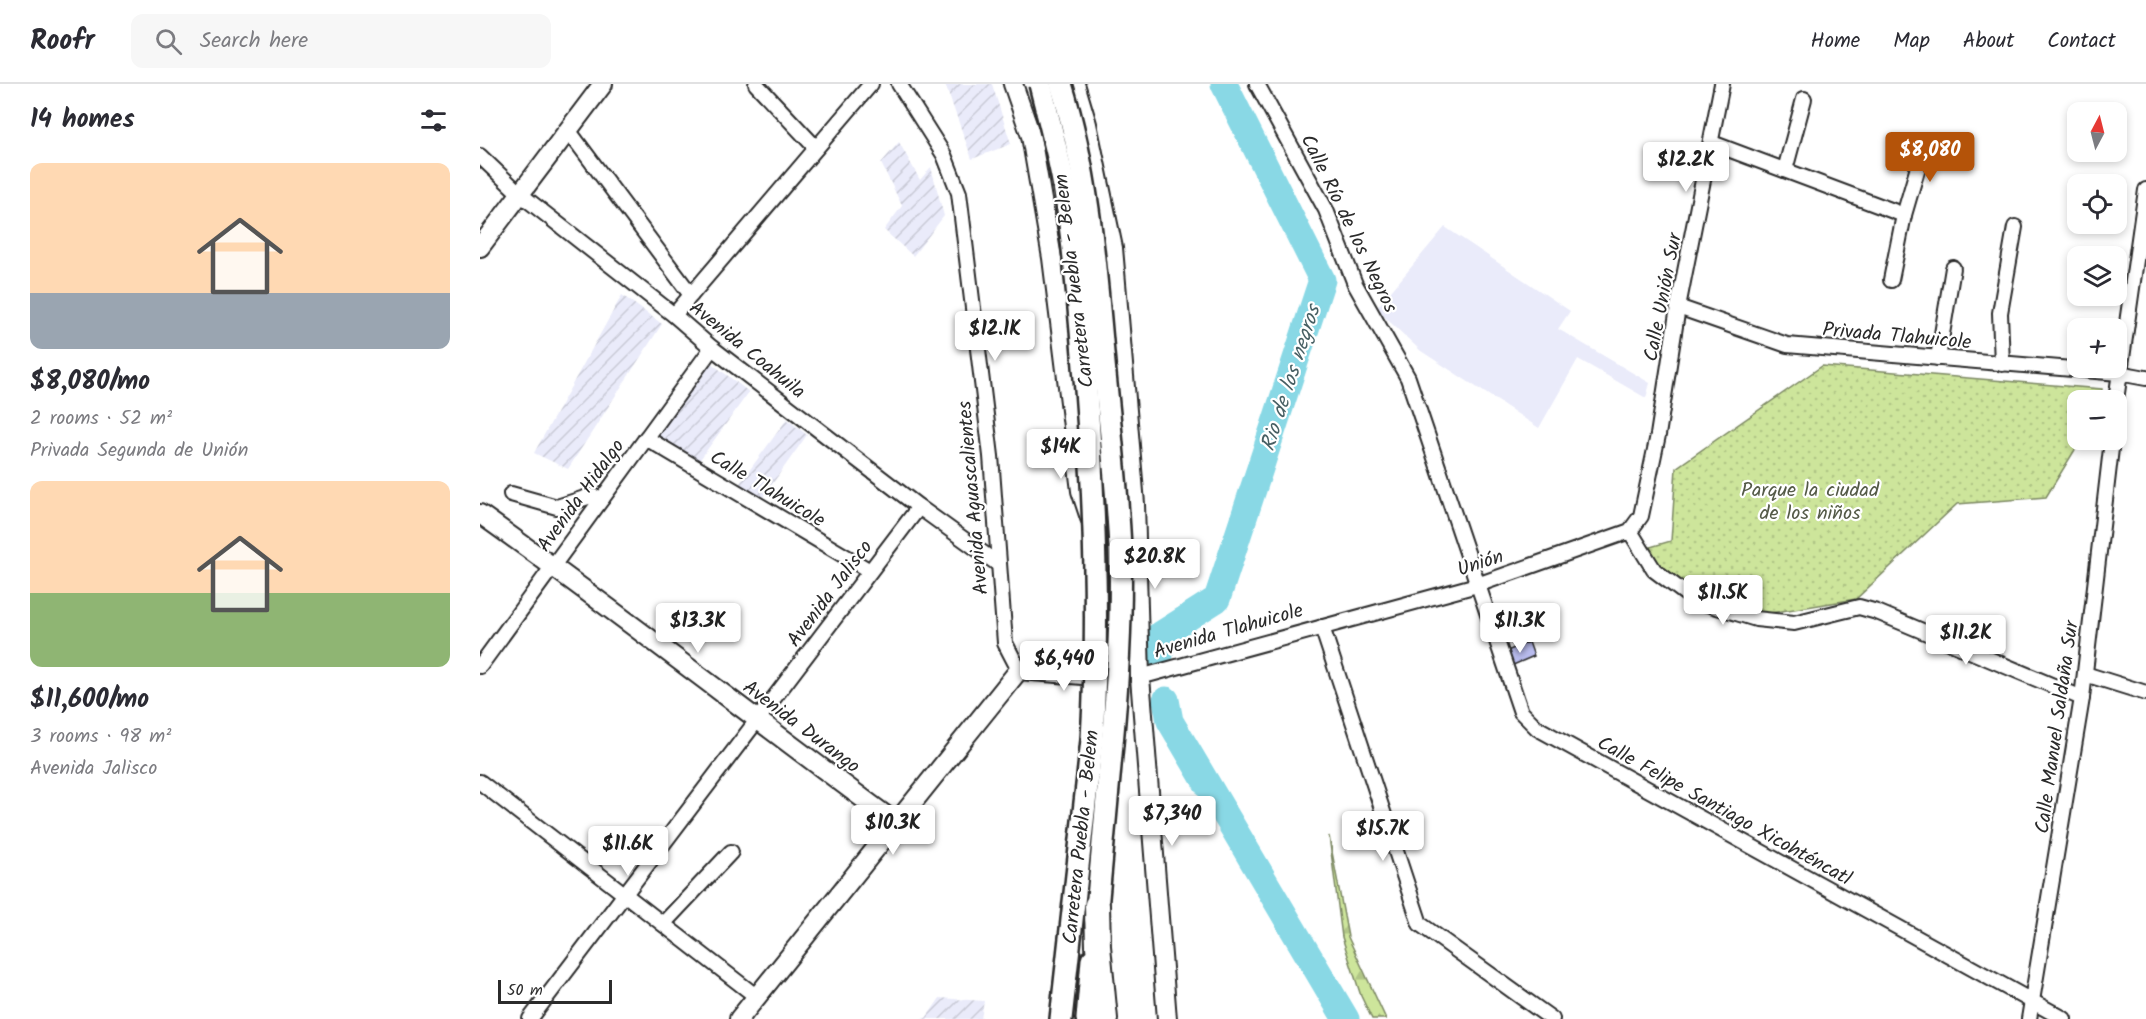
<!DOCTYPE html>
<meta charset="utf-8">
<style>
:root{--surface:#fff;--page:#f7f7f7;--text:#2b2b33;--muted:#7c7c81;--line:#e1e1e2;--accent:#b45309}
body{margin:0;font-family:Kalam,sans-serif;background:var(--page);color:var(--text);height:100vh;display:flex;flex-direction:column;font-size:22px;white-space:nowrap}
*{box-sizing:border-box;margin:0}
p{font-size:20px;color:var(--muted)}
.icon{flex:none;width:33px;height:33px;fill:none;stroke:currentColor;stroke-width:2;stroke-linecap:round;stroke-linejoin:round}
.map{position:relative;flex:1;overflow:hidden}
.side{display:flex;flex-direction:column;background:var(--surface);width:480px}
.side>*{flex:none}
.needle{width:39px;rotate:7deg}
.buttons{position:absolute;left:1587px;top:18px;display:grid;gap:12px}
.buttons a{display:grid;place-items:center;width:60px;height:60px;border-radius:12px;background:var(--surface);box-shadow:0 3px 9px #0003;font-size:30px}
.scale{position:absolute;left:18px;bottom:15px;width:114px;box-sizing:border-box;padding-left:6px;border:3px solid #2b2b2b;border-top:0;font-size:16px;line-height:21px;white-space:nowrap;color:#2b2b2b;-webkit-text-stroke:4px #fff;paint-order:stroke}
.price{position:absolute;translate:-50% -51px;padding:0 14px;border-radius:6px;background:#fff;color:#222;font-size:20px;line-height:39px;filter:drop-shadow(0 2px 3px #0008)}
.price::after{content:'';position:absolute;left:50%;top:36px;width:18px;height:14px;margin-left:-9px;background:inherit;clip-path:polygon(0 0,100% 0,50% 100%)}
.price.selected{background:var(--accent);color:#fff}
ul{padding:0;list-style:none}
li{display:grid;align-content:center;gap:12px;height:318px;padding:0 30px}
li span{display:grid;place-items:center;height:186px;border-radius:12px;color:#555}
li>.icon{margin-inline-start:auto}
span .icon{width:108px;height:108px;fill:#fffc;stroke-width:1}
li b{font-size:26px}
h2{display:flex;justify-content:space-between;align-items:center;height:72px;padding:0 30px;font-size:26px}
header{display:flex;align-items:center;gap:36px;box-sizing:border-box;height:84px;padding:0 30px;background:var(--surface);border-bottom:2px solid var(--line)}
header strong{font-size:28px}
nav{display:flex;gap:33px;margin-inline-start:auto;font-size:21px}
.search{width:420px;height:54px;background:var(--page);display:flex;align-items:center;gap:15px;box-sizing:border-box;padding:0 21px;border-radius:12px;color:var(--muted);font-size:22px}
main{display:flex;flex:1;min-height:0}
.map>svg:first-child{display:block}
.built{fill:#eaebfa}
.industrial{fill:url(#industrial-furrows)}
.forest{fill:url(#forest-firs);stroke:#7c8863;stroke-width:1.5}
.park{fill:url(#park-dots);stroke:#7c8863;stroke-width:1.5}
.lines{fill:none;stroke-linecap:round;stroke-linejoin:round}
.river{stroke:#89d8e5;stroke-width:27}
.building{fill:#b9bcee;stroke:#2b2b2b;stroke-width:1.5}
.street-casing{stroke:#2b2b2b;stroke-width:18}
.secondary-casing{stroke:#2b2b2b;stroke-width:22}
.primary-casing{stroke:#2b2b2b;stroke-width:26}
.highway-casing{stroke:#2b2b2b;stroke-width:28}
.street{stroke:#fff;stroke-width:14}
.secondary{stroke:#fff;stroke-width:18}
.primary{stroke:#fff;stroke-width:21}
.highway{stroke:#fff;stroke-width:24}
.primary-bridge-casing{stroke:#2b2b2b;stroke-width:26;stroke-linecap:butt}
.primary-bridge{stroke:#fff;stroke-width:21}
.labels{text-anchor:middle;stroke-width:4.5;stroke-linejoin:round;paint-order:stroke}
.street-label{font-size:20px;fill:#2b2b2b;stroke:#fff}
.park-label{font-size:20px;fill:#545a47;stroke:#fff}
.water-label{font-size:21px;font-style:italic;fill:#475f63;stroke:#fff}
</style>
<header>
<strong>Roofr</strong>
<div class="search"><svg class="icon" aria-label="search" viewBox="0 0 24 24"><circle cx="10" cy="10" r="6"/><path d="M15 15l6 6"/></svg>Search here</div>
<nav><a>Home</a><a>Map</a><a>About</a><a>Contact</a></nav>
</header>
<main>
<section class="side">
<h2>14 homes<svg class="icon" aria-label="filters" viewBox="0 0 24 24"><path d="M4 7h16M4 17h16"/><circle cx="9" cy="7" r="2"/><circle cx="15" cy="17" r="2"/></svg></h2>
<ul>
<li><span style="background:linear-gradient(#ffd9b3 70%,#9aa5b1 0)"><svg class="icon" aria-label="home" viewBox="0 0 24 24"><path d="M3 11l9-7 9 7M6 9v11h12V9"/></svg></span><div><b>$8,080/mo</b><p>2 rooms · 52 m²</p><p>Privada Segunda de Unión</p></div></li>
<li><span style="background:linear-gradient(#ffd9b3 60%,#8fb573 0)"><svg class="icon" aria-label="home" viewBox="0 0 24 24"><path d="M3 11l9-7 9 7M6 9v11h12V9"/></svg></span><div><b>$11,600/mo</b><p>3 rooms · 98 m²</p><p>Avenida Jalisco</p></div></li>
</ul>
</section>
<div class="map">
<svg width="1666" height="935" viewBox="0 0 1666 935">
<defs>
<pattern id="industrial-furrows" width="10" height="10" patternUnits="userSpaceOnUse" patternTransform="scale(1.5)"><rect width="10" height="10" fill="#eaebfa"/><path d="M-1 1l2-2M0 10L10 0M9 11l2-2" fill="none" stroke="#c9cad6"/></pattern>
<pattern id="forest-firs" width="22" height="20" patternUnits="userSpaceOnUse" patternTransform="scale(1.5)"><rect width="22" height="20" fill="#cde59b"/><path d="M5 1l3.5 6h-7zM16 11l3.5 6h-7z" fill="#b0c586"/></pattern>
<pattern id="park-dots" width="8" height="8" patternUnits="userSpaceOnUse" patternTransform="scale(1.5)"><rect width="8" height="8" fill="#cde59b"/><path d="M2 2h.1M6 6h.1" fill="none" stroke="#b0c586" stroke-width="1.8" stroke-linecap="round"/></pattern>
</defs>
<rect width="100%" height="100%" fill="#fff"/>
<filter id="ink" filterUnits="userSpaceOnUse"><feTurbulence type="fractalNoise" baseFrequency=".0167" numOctaves="2"/><feDisplacementMap in="SourceGraphic" scale="12" xChannelSelector="R" yChannelSelector="G"/><feConvolveMatrix kernelMatrix="1 2 1 2 8 2 1 2 1" color-interpolation-filters="sRGB"/></filter>
<g filter="url(#ink)">
<path class="built" d="M965,143L1090,227L1078,245L1170,299L1166,314L1098,275L1059,344L941,267L896,225Z"/>
<g class="industrial">
<path d="M465,0H512L531,60L492,75Z"/>
<path d="M419,58L440,96L451,83L464,132L433,172L404,146L422,122L401,79Z"/>
<path d="M142,211L182,240L88,385L54,369Z"/>
<path d="M226,275L269,308L216,381L171,354Z"/>
<path d="M307,335L327,351L278,420L255,406Z"/>
<path d="M460,914L504,917L501,935H441L446,934Z"/>
</g>
<path class="forest" d="M849,752L868,853L906,935H892L881,912L862,853Z"/>
<path class="park" d="M1342,282L1622,305L1621,316H1598V356H1601L1566,413L1477,420L1376,515L1277,531L1211,510L1178,485L1167,464L1191,457L1196,384Z"/>
<g class="lines">
<g class="river">
<path d="M680,571L677,553L737,515L842,196L744,0"/>
<path d="M686,616L690,637L866,935"/>
</g>
</g>
<path class="building" d="M1049,558L1054,572L1031,582L1027,567Z"/>
<g class="lines">
<g class="street-casing">
<g id="street">
<path d="M276,0L336,64"/>
<path d="M419,0L464,71L479,109L511,372L525,559L539,586"/>
<path d="M777,0L846,126L875,200L928,294L1041,628L1057,644L1584,935"/>
<path d="M88,46L211,211"/>
<path d="M1232,59L1424,131"/>
<path d="M0,72L40,110L194,231L232,264L439,423L518,480"/>
<path d="M1305,86L1324,15"/>
<path d="M1411,196L1424,131L1445,59"/>
<path d="M1198,223L1307,261L1639,289L1666,294"/>
<path d="M194,231L391,0"/>
<path d="M1458,274L1473,184"/>
<path d="M1522,280L1520,229L1535,143"/>
<path d="M1636,316L1666,106"/>
<path d="M166,354L390,487"/>
<path d="M31,410L77,423L111,412L122,415"/>
<path d="M1150,447L1174,486L1214,516L1276,535L1314,539L1379,523L1397,528L1602,614"/>
<path d="M842,543L940,840L1072,935"/>
<path d="M0,582L232,264"/>
<path d="M1605,590L1666,609"/>
<path d="M660,593L997,501L1150,447L1161,432L1178,351L1198,223L1242,0"/>
<path d="M0,698L277,913"/>
<path d="M183,840L251,768"/>
<path d="M50,935L439,423"/>
<path d="M1549,935L1602,614L1632,356"/>
</g>
</g>
<g class="secondary-casing">
<g id="secondary">
<path d="M533,0L551,52L572,174L601,407L610,434"/>
<path d="M595,0L607,40L633,164L655,420L660,593L687,935"/>
<path d="M0,163L123,0"/>
<path d="M0,430C141,530 277,637 416,739"/>
<path d="M259,935L539,586L629,593"/>
</g>
</g>
<g class="primary-casing">
<g id="primary">
<path d="M616,836L632,660"/>
<path d="M581,935L612,656"/>
<path d="M607,935L612,876"/>
</g>
</g>
<g class="highway-casing">
<path id="highway" d="M617,821L618,862L625,935"/>
</g>
<use href="#street" class="street"/>
<use href="#secondary" class="secondary"/>
<use href="#primary" class="primary"/>
<use href="#highway" class="highway"/>
<g class="primary-bridge-casing">
<g id="primary-bridge">
<path d="M560,0C571,44 583,88 589,133C597,190 601,248 606,306C615,422 619,539 612,656"/>
<path d="M581,0C608,87 615,179 623,269C629,334 637,399 640,464C642,530 638,595 632,660"/>
</g>
</g>
<use href="#primary-bridge" class="primary-bridge"/>
</g>
</g>
<g class="labels">
<g class="street-label">
<text transform="translate(870 139) rotate(64)" y="7">Calle Río de los Negros</text>
<text transform="translate(593 197) rotate(-97)" y="7">Carretera Puebla - Belem</text>
<text transform="translate(1182 213) rotate(-79)" y="7">Calle Unión Sur</text>
<text transform="translate(1417 251) rotate(5)" y="7">Privada Tlahuicole</text>
<text transform="translate(268 265) rotate(39)" y="7">Avenida Coahuila</text>
<text transform="translate(288 404) rotate(31)" y="7">Calle Tlahuicole</text>
<text transform="translate(100 411) rotate(-54)" y="7">Avenida Hidalgo</text>
<text transform="translate(492 414) rotate(-95)" y="7">Avenida Aguascalientes</text>
<text transform="translate(1000 478) rotate(-18)" y="7">Unión</text>
<text transform="translate(349 509) rotate(-53)" y="7">Avenida Jalisco</text>
<text transform="translate(748 546) rotate(-16)" y="7">Avenida Tlahuicole</text>
<text transform="translate(322 642) rotate(37)" y="7">Avenida Durango</text>
<text transform="translate(1576 643) rotate(-82)" y="7">Calle Manuel Saldaña Sur</text>
<text transform="translate(1245 726) rotate(29)" y="7">Calle Felipe Santiago Xicohténcatl</text>
<text transform="translate(600 753) rotate(-84)" y="7">Carretera Puebla - Belem</text>
</g>
<g class="park-label">
<text x="1330" y="412">Parque la ciudad<tspan x="1330" dy="23">de los niños</tspan></text>
</g>
<g class="water-label">
<text transform="translate(810 294) rotate(-72)" y="7">Rio de los negros</text>
</g>
</g>
</svg>
<div class="buttons">
<a><svg class="needle" viewBox="-14 -14 28 28"><path d="M0-13l5 13h-10z" fill="#e53935"/><path d="M0 13l5-13h-10z" fill="#7c7c81"/></svg></a>
<a><svg class="icon" aria-label="locate" viewBox="0 0 24 24"><circle cx="12" cy="12" r="6"/><path d="M12 2v4M12 18v4M2 12h4M18 12h4"/></svg></a>
<a><svg class="icon" aria-label="layers" viewBox="0 0 24 24"><path d="M12 4l9 5-9 5-9-5zM3 14l9 5 9-5"/></svg></a>
<a>+</a>
<a>−</a>
</div>
<div class="scale">50 m</div>
<b class="price selected" style="left:1450px;top:99px">$8,080</b>
<b class="price" style="left:1206px;top:109px">$12.2K</b>
<b class="price" style="left:515px;top:278px">$12.1K</b>
<b class="price" style="left:581px;top:396px">$14K</b>
<b class="price" style="left:675px;top:506px">$20.8K</b>
<b class="price" style="left:1243px;top:542px">$11.5K</b>
<b class="price" style="left:218px;top:570px">$13.3K</b>
<b class="price" style="left:1040px;top:570px">$11.3K</b>
<b class="price" style="left:1486px;top:582px">$11.2K</b>
<b class="price" style="left:584px;top:608px">$6,440</b>
<b class="price" style="left:692px;top:763px">$7,340</b>
<b class="price" style="left:413px;top:772px">$10.3K</b>
<b class="price" style="left:903px;top:778px">$15.7K</b>
<b class="price" style="left:148px;top:793px">$11.6K</b>
</div>
</main>
